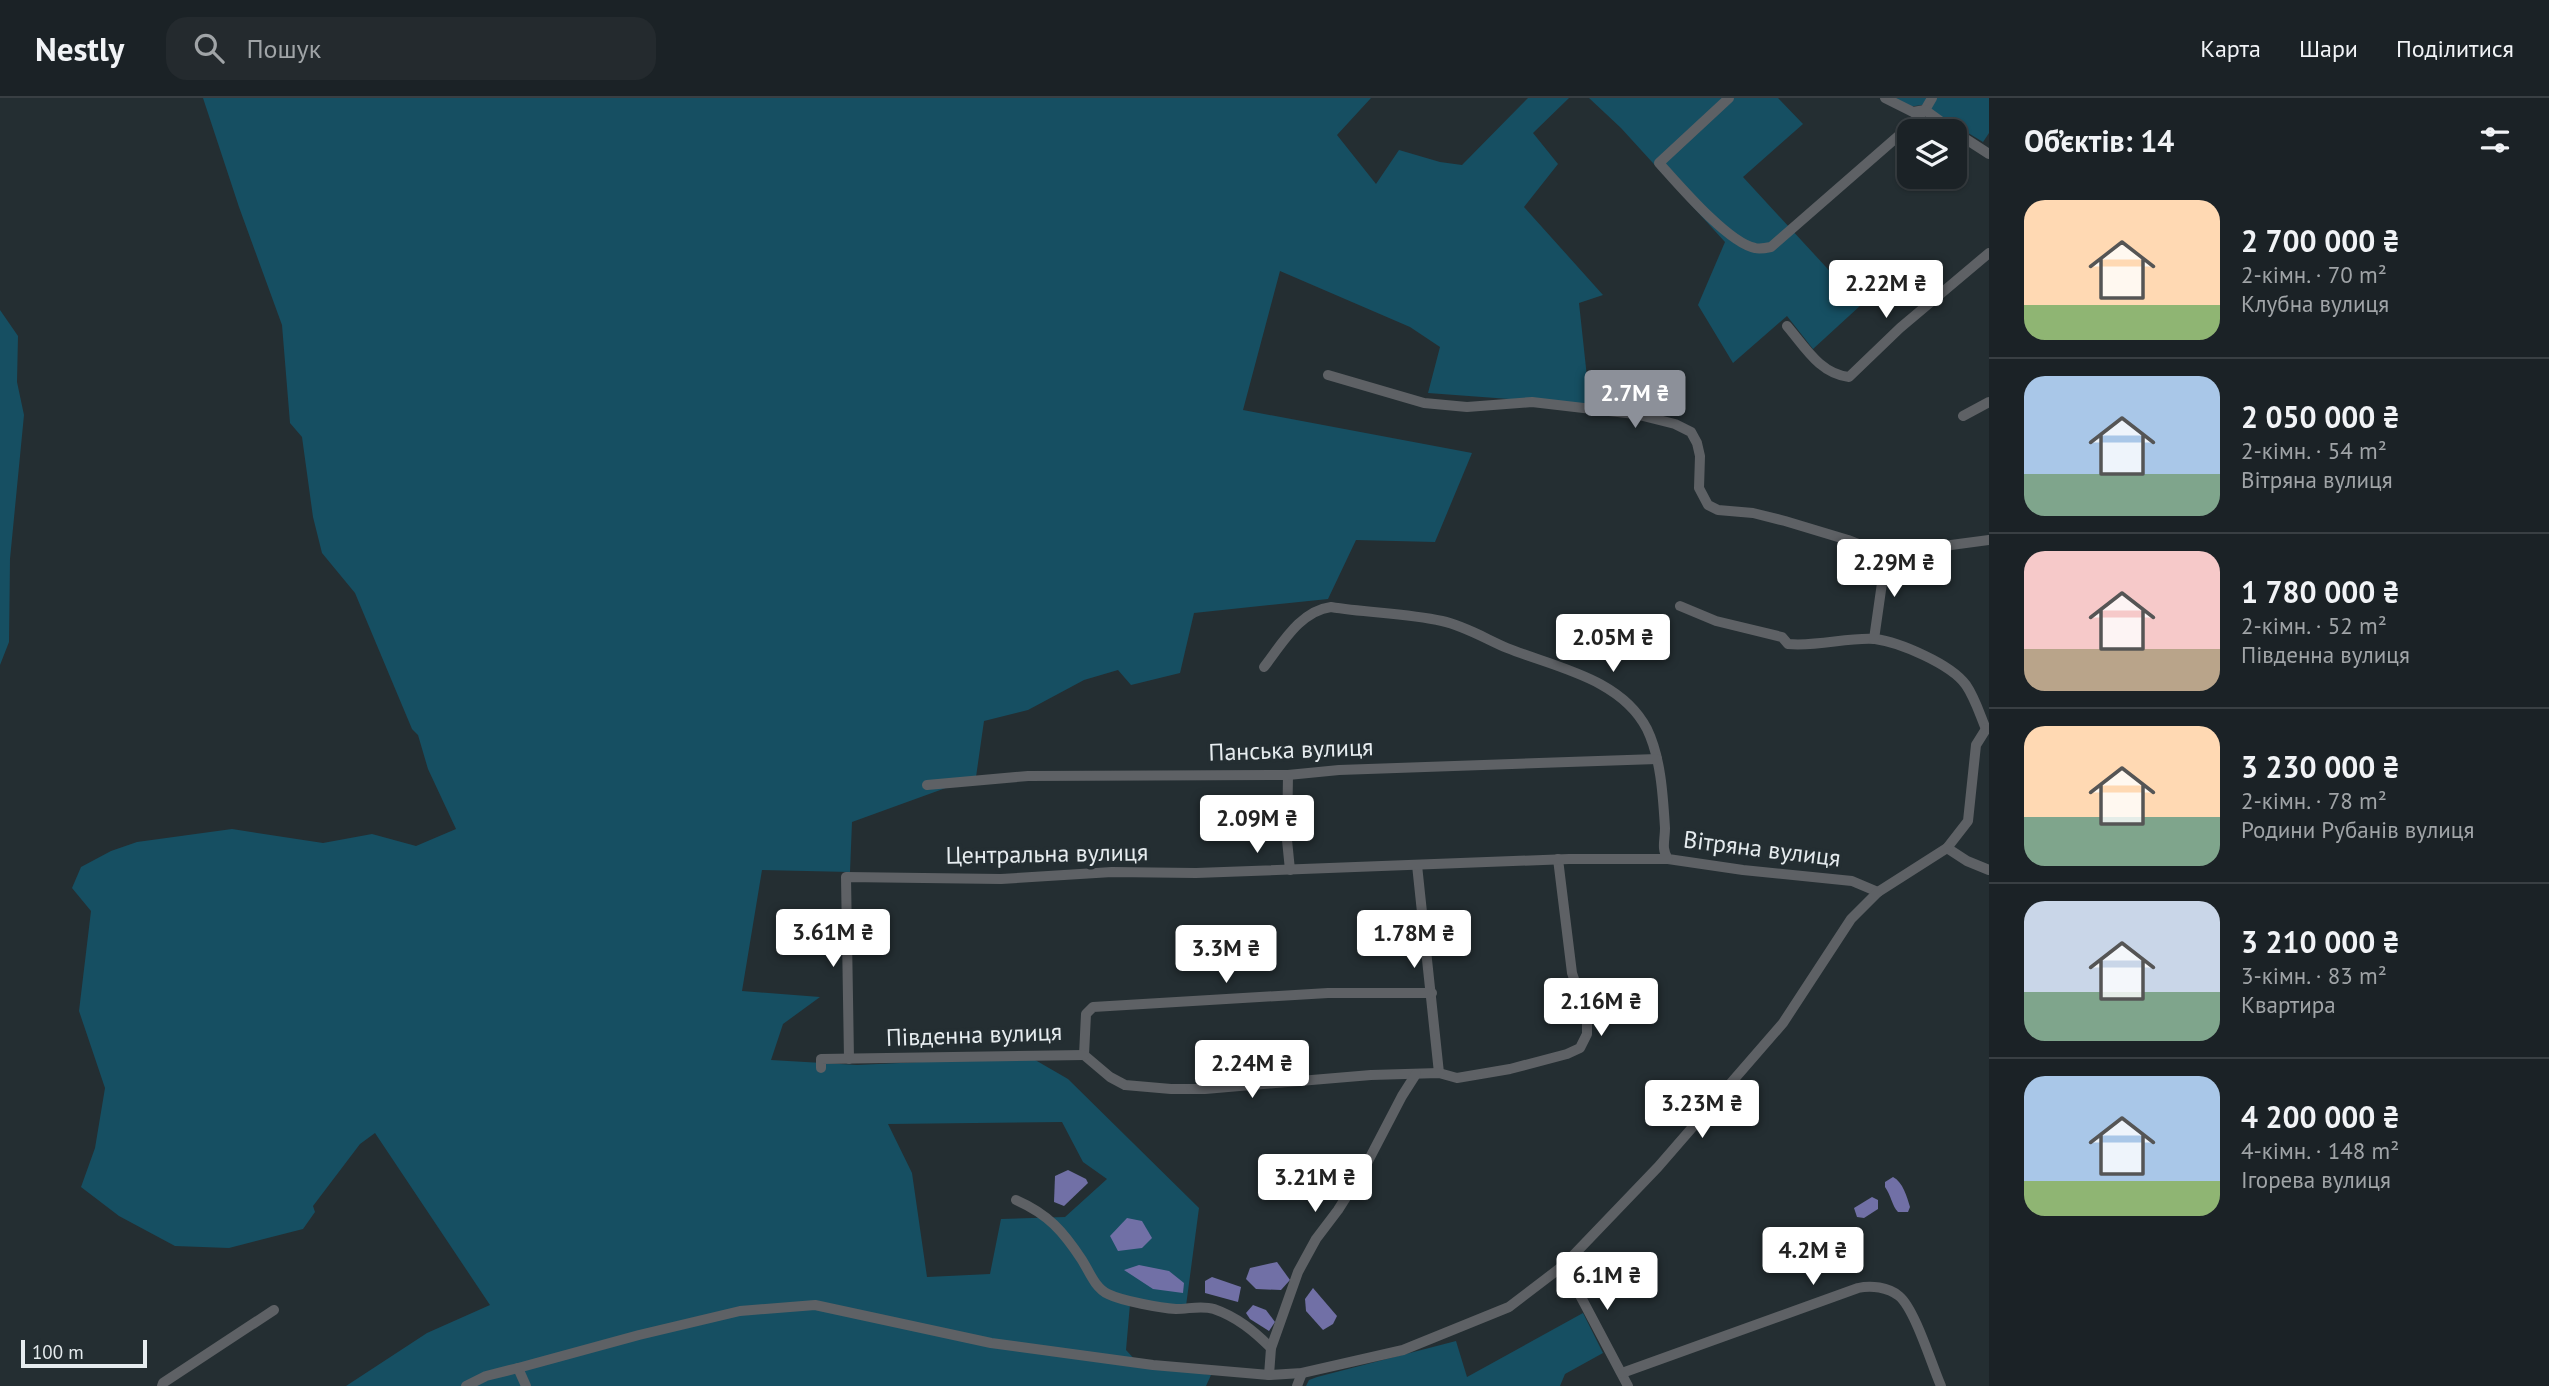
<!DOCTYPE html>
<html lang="uk">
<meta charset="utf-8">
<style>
:root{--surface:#1b2226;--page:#242a2e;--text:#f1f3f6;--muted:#a0a4a7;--line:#393f43;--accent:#8c9099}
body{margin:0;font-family:"PT Sans",sans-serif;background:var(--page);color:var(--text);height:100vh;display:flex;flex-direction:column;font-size:26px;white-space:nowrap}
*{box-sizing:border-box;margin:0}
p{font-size:23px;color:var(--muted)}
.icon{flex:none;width:38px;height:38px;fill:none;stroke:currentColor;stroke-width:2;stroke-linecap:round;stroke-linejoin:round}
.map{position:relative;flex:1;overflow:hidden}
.sheet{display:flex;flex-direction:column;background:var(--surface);width:560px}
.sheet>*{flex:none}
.buttons{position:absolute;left:1897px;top:21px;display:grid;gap:14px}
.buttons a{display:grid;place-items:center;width:70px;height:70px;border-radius:14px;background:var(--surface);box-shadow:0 2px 5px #0004,0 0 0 2px var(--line);font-size:35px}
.scale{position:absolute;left:21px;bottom:18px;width:126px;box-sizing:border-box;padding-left:7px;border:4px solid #e6ecef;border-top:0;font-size:19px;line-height:24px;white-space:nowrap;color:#e6ecef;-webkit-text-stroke:5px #242e32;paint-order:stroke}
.price{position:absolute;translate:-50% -60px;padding:0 16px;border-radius:7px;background:#fff;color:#222;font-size:23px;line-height:46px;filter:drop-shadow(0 2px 4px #0008)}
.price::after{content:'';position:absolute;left:50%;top:42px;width:21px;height:16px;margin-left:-10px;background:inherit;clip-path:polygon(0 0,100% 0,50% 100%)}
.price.current{background:var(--accent);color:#fff}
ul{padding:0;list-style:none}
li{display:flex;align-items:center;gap:21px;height:175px;padding:0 35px}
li+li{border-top:2px solid var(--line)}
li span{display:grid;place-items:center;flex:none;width:196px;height:140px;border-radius:21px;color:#555}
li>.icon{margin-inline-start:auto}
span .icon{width:84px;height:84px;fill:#fffc;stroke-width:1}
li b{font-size:30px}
h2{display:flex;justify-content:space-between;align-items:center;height:84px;padding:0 35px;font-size:30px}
header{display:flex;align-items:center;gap:42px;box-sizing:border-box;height:98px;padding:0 35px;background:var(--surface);border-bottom:2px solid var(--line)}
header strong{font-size:33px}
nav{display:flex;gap:38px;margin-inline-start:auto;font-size:24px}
.search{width:490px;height:63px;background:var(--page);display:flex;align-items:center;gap:18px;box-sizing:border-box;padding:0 24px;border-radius:21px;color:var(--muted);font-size:26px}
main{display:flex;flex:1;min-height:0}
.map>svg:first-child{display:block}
.green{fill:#164f62;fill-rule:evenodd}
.water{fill:#7170a6}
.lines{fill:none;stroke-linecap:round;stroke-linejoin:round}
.minor{stroke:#5e6165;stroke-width:10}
.labels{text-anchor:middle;stroke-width:7;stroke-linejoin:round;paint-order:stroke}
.street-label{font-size:24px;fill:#e6ecef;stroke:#242e32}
</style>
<header>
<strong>Nestly</strong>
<div class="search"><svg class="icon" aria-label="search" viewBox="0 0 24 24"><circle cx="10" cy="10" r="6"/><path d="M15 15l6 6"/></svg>Пошук</div>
<nav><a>Карта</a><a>Шари</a><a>Поділитися</a></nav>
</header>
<main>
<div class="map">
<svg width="1989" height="1288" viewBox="0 0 1989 1288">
<rect width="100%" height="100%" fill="#242e32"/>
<g class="green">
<path d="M203,0H1371L1337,37L1376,86L1399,52L1440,64L1462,67L1528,0H1569L1533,35L1558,66L1524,109L1603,197L1579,205L1590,307L1428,295L1440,249L1410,229L1280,173L1243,312L1472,355L1435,444L1356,442L1328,501L1194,515L1180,575L1131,587L1118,572L1084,582L1028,612L984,623L976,679L852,724L850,774L762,772L742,893L820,899L783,926L771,962L857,967L1030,959L1068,981L1199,1110L1186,1208L1130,1206L1126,1252L1138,1265L1211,1277L1206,1288H346L427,1235L490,1207L375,1035L360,1046L313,1108L315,1114L303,1131L229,1150L175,1148L119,1118L81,1089L95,1050L105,990L79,913L91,813L72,790L81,769L111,753L137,744L232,731L323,745L372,736L416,748L456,731L428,671L418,637L412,631L355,495L322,455L313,419L302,339L290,325L282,227L239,109ZM1062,1024L1083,1064L1107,1081L1065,1119L1001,1121L990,1176L927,1179L912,1075L888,1026Z"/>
<path d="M1589,0H1778L1803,26L1743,79L1861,207L1813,251L1787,218L1733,265L1698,207L1725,144L1621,30Z"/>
<path d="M1894,0H1989V35L1983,44L1922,7L1908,9Z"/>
<path d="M0,212L18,238L17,284L24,317L10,461L9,544L0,567Z"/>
<path d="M1583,1215L1603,1255L1565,1276L1560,1288H1306L1309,1282L1317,1279L1456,1243L1467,1279Z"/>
</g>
<g class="water">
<path d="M1068,1072L1086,1081L1088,1085L1064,1108L1054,1104L1055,1078Z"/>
<path d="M1893,1079C1903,1084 1907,1099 1910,1109L1908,1114H1898C1892,1108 1891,1097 1885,1089V1084Z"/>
<path d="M1872,1099L1878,1102V1111L1864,1120L1857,1119L1854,1110Z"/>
<path d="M1127,1120L1142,1123L1152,1140L1142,1150L1118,1153L1110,1138Z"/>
<path d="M1851,1136L1859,1141L1857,1148L1834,1158L1830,1157L1829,1148Z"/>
<path d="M1277,1164L1290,1182L1281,1192L1256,1191L1246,1181L1250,1170Z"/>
<path d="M1139,1167L1169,1173L1184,1185L1183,1195L1153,1191L1124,1172Z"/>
<path d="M1212,1179L1241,1189L1238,1204L1205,1195V1183Z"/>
<path d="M1313,1190L1337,1218L1333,1226L1323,1232L1306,1213L1305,1201Z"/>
<path d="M1253,1207L1266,1212L1275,1224L1269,1233L1250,1221L1246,1215Z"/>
</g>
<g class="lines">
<g class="minor">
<path d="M1729,0L1659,65C1678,86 1728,145 1755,150C1759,151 1766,150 1771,149L1904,33L1925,12L1932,0"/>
<path d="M1885,0L1913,14L1925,12L1954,33"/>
<path d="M1955,34L1989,56"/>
<path d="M1787,228C1805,249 1820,276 1849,279L1900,230L1989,155"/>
<path d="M1328,277L1424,305L1467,309L1532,304L1635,316L1675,326L1691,334L1697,345L1700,358L1699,390L1708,407L1718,412L1753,415L1785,423L1848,442L1886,457L1931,454L1951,447L1989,442"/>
<path d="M1963,318L1989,304"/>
<path d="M1680,508L1716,523L1782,539L1788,546C1817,549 1848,539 1875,541C1899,544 1951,566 1966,587C1975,600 1980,617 1986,631"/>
<path d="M1874,541L1886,457"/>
<path d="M1264,569C1282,546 1300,513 1331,509C1368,515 1406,515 1442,523C1465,528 1486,541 1507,550C1554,569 1621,580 1647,631C1661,660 1663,698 1665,730C1665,742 1661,751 1668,761L1743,772L1852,783L1878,794"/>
<path d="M1288,677L1287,742L1290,772"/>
<path d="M927,687L1028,678L1288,677L1339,672L1657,661"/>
<path d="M1947,750L1967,763L1989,772"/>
<path d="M1417,767L1439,975"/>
<path d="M1084,957L1110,979L1125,987L1171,991H1205L1371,977L1439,975L1457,980L1510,971L1567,956L1580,950L1587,936V919L1572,875L1558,761"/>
<path d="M1084,957L1086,916L1093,909L1328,895H1432"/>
<path d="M849,961L846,779L1001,781L1112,774L1196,775L1569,761H1668"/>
<path d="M821,970V961L1084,957"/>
<path d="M1016,1102C1048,1116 1063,1133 1082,1162C1089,1173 1095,1190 1108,1196C1122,1203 1161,1210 1176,1211C1189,1211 1201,1207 1214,1211C1237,1219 1254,1233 1271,1250"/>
<path d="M1564,1167L1628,1288"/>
<path d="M518,1270L526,1288"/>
<path d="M1622,1275L1858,1190C1871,1187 1888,1189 1899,1198C1915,1211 1932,1268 1941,1288"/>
<path d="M1269,1277L1271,1250L1298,1174L1316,1141L1338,1112L1365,1069L1402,998L1416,976"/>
<path d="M162,1288L163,1285L274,1212"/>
<path d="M466,1288L486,1278L518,1270L639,1237L740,1213L815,1207L991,1245L1153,1267L1269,1277L1302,1275L1403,1252L1509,1209L1564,1167L1658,1069L1783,925L1851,821L1878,794L1947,750L1968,723L1976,647L1986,631H1989"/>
<path d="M1297,1288L1302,1275"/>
</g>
</g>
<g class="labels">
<g class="street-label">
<text transform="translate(1291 652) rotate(-2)" y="8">Панська вулиця</text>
<text transform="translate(1762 751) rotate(7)" y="8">Вітряна вулиця</text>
<text transform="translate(1047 756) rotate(-1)" y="8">Центральна вулиця</text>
<text transform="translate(974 937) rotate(-2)" y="8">Південна вулиця</text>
</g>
</g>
</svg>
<div class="buttons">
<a><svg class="icon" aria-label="layers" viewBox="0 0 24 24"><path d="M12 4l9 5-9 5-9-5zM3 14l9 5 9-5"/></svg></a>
</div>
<div class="scale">100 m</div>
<b class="price" style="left:1886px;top:222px">2.22M ₴</b>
<b class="price current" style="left:1635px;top:332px">2.7M ₴</b>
<b class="price" style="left:1894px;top:501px">2.29M ₴</b>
<b class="price" style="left:1613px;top:576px">2.05M ₴</b>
<b class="price" style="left:1257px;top:757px">2.09M ₴</b>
<b class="price" style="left:833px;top:871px">3.61M ₴</b>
<b class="price" style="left:1414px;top:872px">1.78M ₴</b>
<b class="price" style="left:1226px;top:887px">3.3M ₴</b>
<b class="price" style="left:1601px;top:940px">2.16M ₴</b>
<b class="price" style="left:1252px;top:1002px">2.24M ₴</b>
<b class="price" style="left:1702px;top:1042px">3.23M ₴</b>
<b class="price" style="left:1315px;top:1116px">3.21M ₴</b>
<b class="price" style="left:1813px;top:1189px">4.2M ₴</b>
<b class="price" style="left:1607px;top:1214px">6.1M ₴</b>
</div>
<section class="sheet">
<h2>Об’єктів: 14<svg class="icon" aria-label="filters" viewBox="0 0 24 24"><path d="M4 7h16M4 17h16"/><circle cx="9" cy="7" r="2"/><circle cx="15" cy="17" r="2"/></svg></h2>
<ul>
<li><span style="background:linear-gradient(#ffd9b3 75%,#8fb573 0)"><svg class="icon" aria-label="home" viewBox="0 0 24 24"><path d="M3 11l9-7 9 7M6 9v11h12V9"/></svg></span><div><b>2 700 000 ₴</b><p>2-кімн. · 70 m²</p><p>Клубна вулиця</p></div></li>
<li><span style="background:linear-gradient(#a9c7e8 70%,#7fa58c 0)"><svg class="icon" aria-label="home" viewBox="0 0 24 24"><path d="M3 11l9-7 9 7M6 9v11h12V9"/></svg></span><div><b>2 050 000 ₴</b><p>2-кімн. · 54 m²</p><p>Вітряна вулиця</p></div></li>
<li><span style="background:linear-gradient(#f6c9c9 70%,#b9a48a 0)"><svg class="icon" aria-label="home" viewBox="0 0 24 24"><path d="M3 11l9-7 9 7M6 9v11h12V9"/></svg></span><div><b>1 780 000 ₴</b><p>2-кімн. · 52 m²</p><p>Південна вулиця</p></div></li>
<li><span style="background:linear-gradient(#ffd9b3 65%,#7fa58c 0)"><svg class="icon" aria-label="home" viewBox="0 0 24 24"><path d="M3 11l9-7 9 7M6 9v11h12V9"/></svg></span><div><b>3 230 000 ₴</b><p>2-кімн. · 78 m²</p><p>Родини Рубанів вулиця</p></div></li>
<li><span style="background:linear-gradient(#c9d6e8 65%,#7fa58c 0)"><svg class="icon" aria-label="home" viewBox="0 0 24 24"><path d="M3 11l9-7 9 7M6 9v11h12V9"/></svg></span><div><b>3 210 000 ₴</b><p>3-кімн. · 83 m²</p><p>Квартира</p></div></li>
<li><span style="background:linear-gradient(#a9c7e8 75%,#8fb573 0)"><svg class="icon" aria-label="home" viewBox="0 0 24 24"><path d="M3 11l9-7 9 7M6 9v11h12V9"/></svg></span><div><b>4 200 000 ₴</b><p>4-кімн. · 148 m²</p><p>Ігорева вулиця</p></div></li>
</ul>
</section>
</main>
